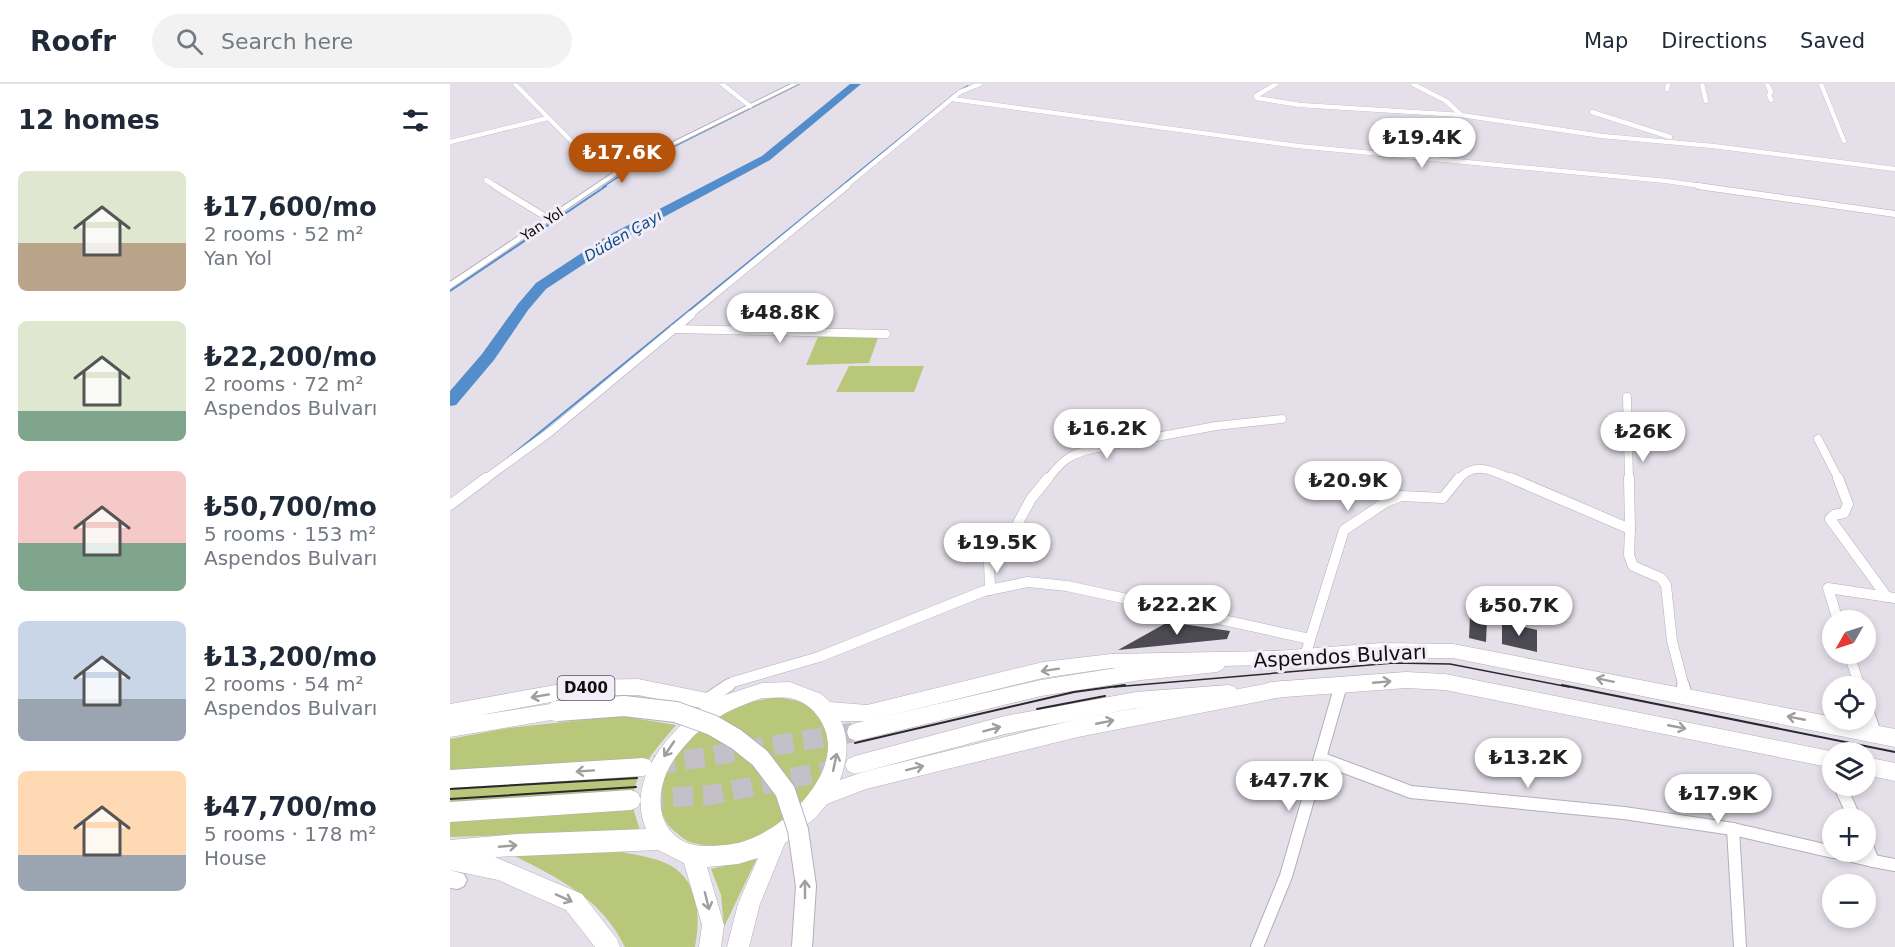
<!DOCTYPE html>
<meta charset="utf-8">
<style>
:root{--surface:#fff;--page:#f2f2f3;--text:#1f2937;--muted:#747a83;--line:#e0e1e3;--accent:#b45309}
body{margin:0;font-family:"DejaVu Sans",sans-serif;background:var(--page);color:var(--text);height:100vh;display:flex;flex-direction:column;font-size:22px;white-space:nowrap}
*{box-sizing:border-box;margin:0}
p{font-size:20px;color:var(--muted)}
.icon{flex:none;width:33px;height:33px;fill:none;stroke:currentColor;stroke-width:2;stroke-linecap:round;stroke-linejoin:round}
.map{position:relative;flex:1;overflow:hidden}
.details{display:flex;flex-direction:column;background:var(--surface);width:450px}
.details>*{flex:none}
.needle{width:39px;rotate:231deg}
.buttons{position:absolute;left:1372px;top:526px;display:grid;gap:12px}
.buttons a{display:grid;place-items:center;width:54px;height:54px;border-radius:50%;background:var(--surface);box-shadow:0 3px 9px #0003;font-size:30px}
.price{position:absolute;translate:-50% -51px;padding:0 14px;border-radius:21px;background:#fff;color:#222;font-size:20px;line-height:39px;filter:drop-shadow(0 2px 3px #0008)}
.price::after{content:'';position:absolute;left:50%;top:36px;width:18px;height:14px;margin-left:-9px;background:inherit;clip-path:polygon(0 0,100% 0,50% 100%)}
.price.current{background:var(--accent);color:#fff}
ul{padding:0;list-style:none}
li{display:flex;align-items:center;gap:18px;height:150px;padding:0 18px}
li span{display:grid;place-items:center;flex:none;width:168px;height:120px;border-radius:9px;color:#555}
li>.icon{margin-inline-start:auto}
span .icon{width:72px;height:72px;fill:#fffc;stroke-width:1}
li b{font-size:26px}
h2{display:flex;justify-content:space-between;align-items:center;height:72px;padding:0 18px;font-size:26px}
header{display:flex;align-items:center;gap:36px;box-sizing:border-box;height:84px;padding:0 30px;background:var(--surface);border-bottom:2px solid var(--line)}
header strong{font-size:28px}
nav{display:flex;gap:33px;margin-inline-start:auto;font-size:21px}
.search{width:420px;height:54px;background:var(--page);display:flex;align-items:center;gap:15px;box-sizing:border-box;padding:0 21px;border-radius:33px;color:var(--muted);font-size:22px}
main{display:flex;flex:1;min-height:0}
.map>svg:first-child{display:block}
.green{fill:#b8c779}
.lines{fill:none;stroke-linecap:round;stroke-linejoin:round}
.stream-far1{stroke:#538dcb;stroke-width:1.5}
.stream{stroke:#538dcb;stroke-width:2}
.river{fill:#538dcb;fill-rule:evenodd}
.building{fill:#4c4a52}
.primary-tunnel{stroke:#c4c0c9;stroke-width:20;stroke-dasharray:20 10;stroke-linecap:butt}
.minor-far4-casing{stroke:#b3afb8;stroke-width:5}
.minor-far3-casing{stroke:#b3afb8;stroke-width:7}
.minor-far2-casing{stroke:#b3afb8;stroke-width:9}
.minor-far1-casing{stroke:#b3afb8;stroke-width:11}
.minor-casing{stroke:#b3afb8;stroke-width:14}
.tertiary-casing{stroke:#b3afb8;stroke-width:2}
.primary-casing{stroke:#b3afb8;stroke-width:1}
.trunk-casing{stroke:#b3afb8;stroke-width:1}
.minor-far4{stroke:#fff;stroke-width:4.5}
.minor-far3{stroke:#fff;stroke-width:6}
.minor-far2{stroke:#fff;stroke-width:8}
.minor-far1{stroke:#fff;stroke-width:10}
.minor{stroke:#fff;stroke-width:12}
.tertiary{fill:#fff;fill-rule:evenodd}
.primary{fill:#fff;fill-rule:evenodd}
.trunk{fill:#fff;fill-rule:evenodd}
.tram-far1{stroke:#2b292d;stroke-width:1.5}
.tram{stroke:#2b292d;stroke-width:2}
.trunk-bridge-casing{stroke:#b3afb8;stroke-width:22;stroke-linecap:butt}
.trunk-bridge{stroke:#fff;stroke-width:20}
.oneway{stroke:#9f9fa0}
.labels{text-anchor:middle;stroke-width:6;stroke-linejoin:round;paint-order:stroke}
.far-street-label{font-size:14px;fill:#100e11;stroke:#f2edf6}
.far-water-label{font-size:15px;font-style:italic;fill:#084b84;stroke:#f2edf6}
.shield{fill:#f2edf6;stroke:#545156;stroke-width:1.5}
.shield-label{font-size:15px;font-weight:bold;fill:#100e11}
.near-street-label{font-size:20px;fill:#100e11;stroke:#f2edf6}
</style>
<header>
<strong>Roofr</strong>
<div class="search"><svg class="icon" aria-label="search" viewBox="0 0 24 24"><circle cx="10" cy="10" r="6"/><path d="M15 15l6 6"/></svg>Search here</div>
<nav><a>Map</a><a>Directions</a><a>Saved</a></nav>
</header>
<main>
<section class="details">
<h2>12 homes<svg class="icon" aria-label="filters" viewBox="0 0 24 24"><path d="M4 7h16M4 17h16"/><circle cx="9" cy="7" r="2"/><circle cx="15" cy="17" r="2"/></svg></h2>
<ul>
<li><span style="background:linear-gradient(#dfe7d0 60%,#b9a48a 0)"><svg class="icon" aria-label="home" viewBox="0 0 24 24"><path d="M3 11l9-7 9 7M6 9v11h12V9"/></svg></span><div><b>₺17,600/mo</b><p>2 rooms · 52 m²</p><p>Yan Yol</p></div></li>
<li><span style="background:linear-gradient(#dfe7d0 75%,#7fa58c 0)"><svg class="icon" aria-label="home" viewBox="0 0 24 24"><path d="M3 11l9-7 9 7M6 9v11h12V9"/></svg></span><div><b>₺22,200/mo</b><p>2 rooms · 72 m²</p><p>Aspendos Bulvarı</p></div></li>
<li><span style="background:linear-gradient(#f6c9c9 60%,#7fa58c 0)"><svg class="icon" aria-label="home" viewBox="0 0 24 24"><path d="M3 11l9-7 9 7M6 9v11h12V9"/></svg></span><div><b>₺50,700/mo</b><p>5 rooms · 153 m²</p><p>Aspendos Bulvarı</p></div></li>
<li><span style="background:linear-gradient(#c9d6e8 65%,#9aa5b1 0)"><svg class="icon" aria-label="home" viewBox="0 0 24 24"><path d="M3 11l9-7 9 7M6 9v11h12V9"/></svg></span><div><b>₺13,200/mo</b><p>2 rooms · 54 m²</p><p>Aspendos Bulvarı</p></div></li>
<li><span style="background:linear-gradient(#ffd9b3 70%,#9aa5b1 0)"><svg class="icon" aria-label="home" viewBox="0 0 24 24"><path d="M3 11l9-7 9 7M6 9v11h12V9"/></svg></span><div><b>₺47,700/mo</b><p>5 rooms · 178 m²</p><p>House</p></div></li>
</ul>
</section>
<div class="map">
<svg width="1445" height="863" viewBox="0 0 1445 863">
<rect width="100%" height="100%" fill="#e4dfe9"/>
<g class="green">
<path d="M429,251L419,279L356,281L368,253Z"/>
<path d="M399,282H474L464,308H386Z"/>
<path d="M328,613C335,615 343,615 350,618C360,621 368,630 373,639C399,688 338,748 292,759C275,763 260,763 243,759C235,757 231,752 224,747C192,719 223,665 249,644C272,625 298,617 328,613Z"/>
<path d="M171,632L226,641C209,662 182,689 183,719C183,728 188,738 190,747L0,753V655L58,644Z"/>
<path d="M172,768C190,772 211,774 226,785C250,804 250,836 245,863H175C151,814 111,796 65,772Z"/>
<path d="M307,774L274,843L271,811L261,785Z"/>
</g>
<g class="lines">
<g class="stream-far1">
<path d="M153,103L183,83L349,0"/>
<path d="M390,103L507,8L518,2"/>
</g>
<g class="stream">
<path d="M0,207L156,102"/>
<path d="M57,375L392,102"/>
</g>
<path class="river" d="M400,0H411L320,76L169,157L96,205L78,226L44,276L6,321L0,322V307L32,270L68,220L86,199L159,151L312,72Z"/>
</g>
<g class="building">
<path d="M1020,532L1037,535L1036,558L1019,554Z"/>
<path d="M718,538L780,547L777,555L668,566Z"/>
<path d="M1052,538L1087,546V568L1052,560Z"/>
</g>
<g class="lines">
<g class="primary-tunnel">
<path d="M205,681L406,648"/>
<path d="M193,715L261,711L391,684"/>
</g>
<g class="minor-far4-casing">
<g id="minor-far4">
<path d="M65,0L132,68L172,85"/>
<path d="M272,0L300,22"/>
<path d="M826,0L806,12L807,14L850,21L1011,31L1152,52L1263,62L1445,85"/>
<path d="M963,0L996,17L1011,31"/>
<path d="M1252,0L1256,17"/>
<path d="M1317,0L1321,8L1319,11L1321,16"/>
<path d="M1371,0L1394,57"/>
<path d="M1217,5L1218,0"/>
<path d="M502,15L848,62L1216,97L1258,103"/>
<path d="M1142,28L1220,53"/>
<path d="M0,58L98,34"/>
<path d="M36,96L47,103"/>
<path d="M395,103L510,8L530,0"/>
</g>
</g>
<g class="minor-far3-casing">
<g id="minor-far3">
<path d="M45,102L99,135"/>
<path d="M1248,102L1445,130"/>
<path d="M239,232L397,102"/>
</g>
</g>
<g class="minor-far2-casing">
<g id="minor-far2">
<path d="M224,245L436,250"/>
<path d="M1177,313L1179,396"/>
<path d="M1368,355L1389,396"/>
<path d="M34,396L100,348L241,231"/>
<path d="M597,396C612,377 618,371 642,365L766,342L832,335"/>
<path d="M1008,396C1024,376 1044,387 1064,396"/>
</g>
</g>
<g class="minor-far1-casing">
<g id="minor-far1">
<path d="M1061,394L1180,445L1179,471L1183,482L1211,494L1216,501L1222,557L1234,603"/>
<path d="M1179,394L1180,445"/>
<path d="M1388,394L1398,420L1394,429L1384,431L1380,435L1437,513"/>
<path d="M0,421L36,394"/>
<path d="M540,506L539,476L563,448L581,415L598,394"/>
<path d="M1388,537L1378,504L1445,514"/>
<path d="M1399,570L1410,603"/>
<path d="M855,572L894,446L936,418L951,412L993,414L1009,394"/>
<path d="M276,603L283,598L369,573L534,507L578,498L617,502L860,555"/>
</g>
</g>
<g class="minor-casing">
<g id="minor">
<path d="M1233,601L1236,612"/>
<path d="M255,617L279,601"/>
<path d="M1416,623L1425,649"/>
<path d="M870,674L961,708L1174,729L1283,745"/>
<path d="M1390,702L1405,735"/>
<path d="M1385,768L1423,777L1416,760"/>
<path d="M1423,777L1445,781"/>
<path d="M807,863L836,792L891,601"/>
<path d="M1290,863L1283,745L1383,768"/>
</g>
</g>
<g class="tertiary-casing">
<g id="tertiary">
<path d="M341,0H348L174,86L0,205V198L170,84Z"/>
<path d="M0,786L14,790L17,796L14,802L8,805L0,804Z"/>
</g>
</g>
<g class="primary-casing">
<g id="primary">
<path d="M932,559L1003,560L1383,633V636H1397L1445,645V663L1003,574H932L815,582L809,580L806,575L809,570L815,568Z"/>
<path d="M767,572L773,575L776,580L773,585L767,588L691,596L591,612L406,657L399,654L397,648L399,642L406,639L591,596L691,580Z"/>
<path d="M956,588L995,590L1390,669H1383V684L995,606L956,604L821,614L815,612L812,606L815,600L821,598Z"/>
<path d="M779,601L785,603L788,609L785,615L779,617L686,624L555,650L405,690L398,687L395,681L398,675L405,672L555,632L686,608Z"/>
<path d="M1416,673L1445,679V697L1416,691Z"/>
<path d="M193,674L200,676L203,683L200,690L193,692L0,704V686Z"/>
<path d="M181,706L188,709L191,716L188,723L181,726L0,738V718Z"/>
</g>
</g>
<g class="trunk-casing">
<path id="trunk" d="M826,567L832,569L835,574L832,579L826,581L661,584L593,594L417,637H391C400,657 397,676 390,696L416,687L628,635L832,597L838,599L841,605L838,611L832,613L628,653L416,705L377,720L365,734L335,759L310,820L299,863H277L288,820L308,774L288,780L257,783L274,841L271,863H249L252,841L234,779L208,766L45,773L132,810L167,855L170,863H145L116,826L48,796L0,786V756L67,750L196,745C176,697 215,652 251,624L188,611L133,612L31,631L107,619L114,621L116,627L114,633L107,635L0,653V620L133,596L188,595L272,612L312,599L340,598L371,610L380,618L417,621L593,578L661,570ZM312,614C321,614 331,613 340,614C350,616 360,622 366,630C404,676 343,739 300,755C286,761 270,762 255,762C220,762 204,732 213,699C217,683 228,669 239,657C259,635 285,623 312,614Z"/>
</g>
<use href="#minor-far4" class="minor-far4"/>
<use href="#minor-far3" class="minor-far3"/>
<use href="#minor-far2" class="minor-far2"/>
<use href="#minor-far1" class="minor-far1"/>
<use href="#minor" class="minor"/>
<use href="#tertiary" class="tertiary"/>
<use href="#primary" class="primary"/>
<use href="#trunk" class="trunk"/>
<path class="tram-far1" d="M664,603L943,579L1000,580L1119,603"/>
<g class="tram">
<path d="M1112,601L1445,668"/>
<path d="M587,625L655,612"/>
<path d="M405,659L624,608L675,601"/>
<path d="M0,705L187,694"/>
<path d="M0,715L186,703"/>
</g>
<g class="trunk-bridge-casing">
<path id="trunk-bridge" d="M107,627L174,622L226,628L262,641L286,655L310,674L335,707L348,746L356,802L352,863"/>
</g>
<use href="#trunk-bridge" class="trunk-bridge"/>
</g>
<defs><path id="oneway-shaft" d="M-6 0H5M1.5-3L5.5 0L1.5 3" fill="none" stroke-width="1.6" stroke-linecap="round" stroke-linejoin="round" transform="scale(1.5)"/></defs>
<g class="oneway">
<use href="#oneway-shaft" transform="translate(600 586) rotate(171)"/>
<use href="#oneway-shaft" transform="translate(1155 596) rotate(-168)"/>
<use href="#oneway-shaft" transform="translate(932 598) rotate(-5)"/>
<use href="#oneway-shaft" transform="translate(90 612) rotate(170)"/>
<use href="#oneway-shaft" transform="translate(1346 634) rotate(-169)"/>
<use href="#oneway-shaft" transform="translate(655 638) rotate(-11)"/>
<use href="#oneway-shaft" transform="translate(1227 643) rotate(11)"/>
<use href="#oneway-shaft" transform="translate(542 645) rotate(-15)"/>
<use href="#oneway-shaft" transform="translate(219 665) rotate(124)"/>
<use href="#oneway-shaft" transform="translate(385 678) rotate(-78)"/>
<use href="#oneway-shaft" transform="translate(465 684) rotate(-14)"/>
<use href="#oneway-shaft" transform="translate(135 687) rotate(176)"/>
<use href="#oneway-shaft" transform="translate(58 762) rotate(-5)"/>
<use href="#oneway-shaft" transform="translate(355 805) rotate(-90)"/>
<use href="#oneway-shaft" transform="translate(114 814) rotate(24)"/>
<use href="#oneway-shaft" transform="translate(257 817) rotate(76)"/>
</g>
<g class="labels">
<g class="far-street-label">
<text transform="translate(92 140) rotate(-34)" y="5">Yan Yol</text>
</g>
<g class="far-water-label">
<text transform="translate(173 152) rotate(-30)" y="5">Düden Çayı</text>
</g>
<rect class="shield" x="107.5" y="592" width="57" height="24" rx="4.5"/>
<g class="shield-label">
<text x="136" y="609">D400</text>
</g>
<g class="near-street-label">
<text transform="translate(890 572) rotate(-3)" y="7">Aspendos Bulvarı</text>
</g>
</g>
</svg>
<div class="buttons">
<a><svg class="needle" viewBox="-14 -14 28 28"><path d="M0-13l5 13h-10z" fill="#e53935"/><path d="M0 13l5-13h-10z" fill="#747a83"/></svg></a>
<a><svg class="icon" aria-label="locate" viewBox="0 0 24 24"><circle cx="12" cy="12" r="6"/><path d="M12 2v4M12 18v4M2 12h4M18 12h4"/></svg></a>
<a><svg class="icon" aria-label="layers" viewBox="0 0 24 24"><path d="M12 4l9 5-9 5-9-5zM3 14l9 5 9-5"/></svg></a>
<a>+</a>
<a>−</a>
</div>
<b class="price" style="left:972px;top:85px">₺19.4K</b>
<b class="price current" style="left:172px;top:100px">₺17.6K</b>
<b class="price" style="left:330px;top:260px">₺48.8K</b>
<b class="price" style="left:657px;top:376px">₺16.2K</b>
<b class="price" style="left:1193px;top:379px">₺26K</b>
<b class="price" style="left:898px;top:428px">₺20.9K</b>
<b class="price" style="left:547px;top:490px">₺19.5K</b>
<b class="price" style="left:727px;top:552px">₺22.2K</b>
<b class="price" style="left:1069px;top:553px">₺50.7K</b>
<b class="price" style="left:1078px;top:705px">₺13.2K</b>
<b class="price" style="left:839px;top:728px">₺47.7K</b>
<b class="price" style="left:1268px;top:741px">₺17.9K</b>
</div>
</main>
